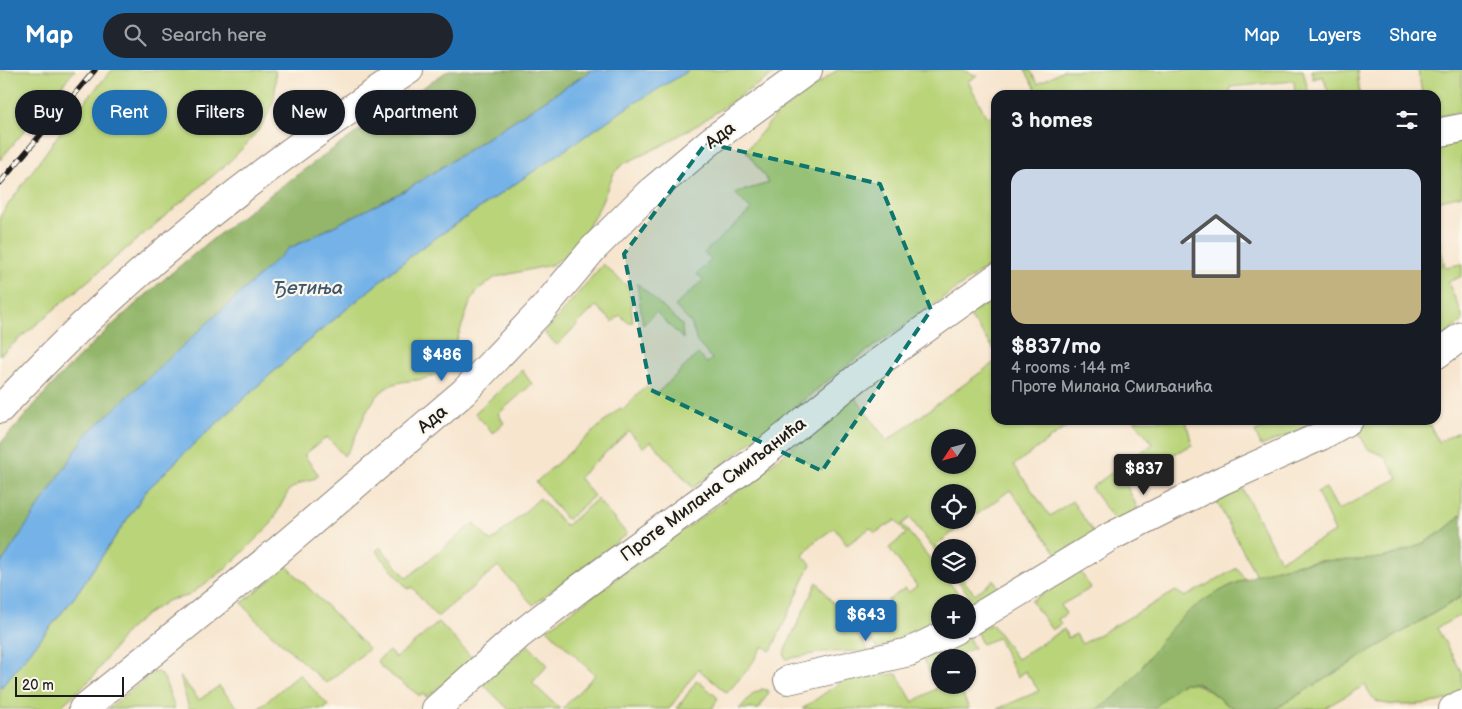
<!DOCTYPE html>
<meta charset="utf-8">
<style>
:root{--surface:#171b24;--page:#20242c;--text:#f1f3f6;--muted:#9ea1a6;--line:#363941;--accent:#1f6fb2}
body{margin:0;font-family:"Balsamiq Sans",sans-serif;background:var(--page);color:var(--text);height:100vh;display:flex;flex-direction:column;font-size:19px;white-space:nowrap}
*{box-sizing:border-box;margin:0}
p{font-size:16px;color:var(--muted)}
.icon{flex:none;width:28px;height:28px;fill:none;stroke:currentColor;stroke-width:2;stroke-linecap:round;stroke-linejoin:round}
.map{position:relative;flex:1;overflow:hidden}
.panel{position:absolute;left:991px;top:20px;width:450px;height:335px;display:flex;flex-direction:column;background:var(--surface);border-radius:15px;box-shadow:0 1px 4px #0004}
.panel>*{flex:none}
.hud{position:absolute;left:15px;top:20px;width:475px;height:45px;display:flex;gap:10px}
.needle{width:32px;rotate:234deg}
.fabs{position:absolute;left:931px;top:359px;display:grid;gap:10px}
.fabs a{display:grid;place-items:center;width:45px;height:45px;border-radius:50%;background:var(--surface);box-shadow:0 1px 4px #0004;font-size:25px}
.scale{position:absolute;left:15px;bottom:12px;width:109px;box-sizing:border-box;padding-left:5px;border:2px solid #1c1c1c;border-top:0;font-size:14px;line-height:18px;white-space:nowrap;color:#1c1c1c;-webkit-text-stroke:4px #fbf7ec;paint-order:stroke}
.price{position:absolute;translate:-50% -42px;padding:0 11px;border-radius:5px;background:var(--accent);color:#fff;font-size:16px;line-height:32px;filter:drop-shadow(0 1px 2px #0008)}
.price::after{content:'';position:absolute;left:50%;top:30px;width:15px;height:11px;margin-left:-8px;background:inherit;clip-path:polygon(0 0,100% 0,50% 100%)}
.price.active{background:#222;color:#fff}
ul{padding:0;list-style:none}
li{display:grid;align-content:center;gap:10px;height:265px;padding:0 20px}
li+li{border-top:1px solid var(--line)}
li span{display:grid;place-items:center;height:155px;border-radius:15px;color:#555}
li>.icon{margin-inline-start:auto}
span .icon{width:90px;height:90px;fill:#fffc;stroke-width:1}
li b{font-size:21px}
h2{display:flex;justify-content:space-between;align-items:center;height:60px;padding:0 20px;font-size:21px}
.chip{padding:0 18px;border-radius:22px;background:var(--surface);box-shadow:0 1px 4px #0004;font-size:18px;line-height:45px}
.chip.active{background:var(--accent);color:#fff}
header{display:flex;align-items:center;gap:30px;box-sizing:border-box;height:70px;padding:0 25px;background:var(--accent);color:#fff}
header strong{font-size:24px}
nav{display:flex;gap:28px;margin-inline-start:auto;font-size:18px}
.search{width:350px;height:45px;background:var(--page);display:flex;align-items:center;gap:12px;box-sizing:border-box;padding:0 18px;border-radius:28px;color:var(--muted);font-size:19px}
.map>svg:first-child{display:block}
.green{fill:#bad47a;stroke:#6b784b;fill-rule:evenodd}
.forest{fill:#93b66a;stroke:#586943}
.water{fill:#74b2e7;stroke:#486782}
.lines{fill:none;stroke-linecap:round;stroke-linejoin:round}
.minor-casing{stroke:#8a8075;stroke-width:30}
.tertiary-casing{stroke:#8a8075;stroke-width:30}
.primary-casing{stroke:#8a8075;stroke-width:30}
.minor{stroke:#fff;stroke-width:28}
.tertiary{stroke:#fff;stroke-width:28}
.primary{stroke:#fff;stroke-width:28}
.rail-casing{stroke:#1c1c1c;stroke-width:5.5}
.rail{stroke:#fbf7ec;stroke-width:4;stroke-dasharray:11;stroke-linecap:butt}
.marked{fill:#0f766e;fill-opacity:0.2;stroke:#0f766e;stroke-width:4;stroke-dasharray:10 6;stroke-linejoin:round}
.labels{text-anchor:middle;stroke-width:4.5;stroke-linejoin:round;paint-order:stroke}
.street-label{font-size:18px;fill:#1c1c1c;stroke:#fbf7ec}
.water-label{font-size:19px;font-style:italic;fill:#3f586d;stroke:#fbf7ec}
</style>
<header>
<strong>Map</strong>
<div class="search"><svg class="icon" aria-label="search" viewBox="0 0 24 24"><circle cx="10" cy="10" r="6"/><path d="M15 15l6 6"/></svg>Search here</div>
<nav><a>Map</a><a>Layers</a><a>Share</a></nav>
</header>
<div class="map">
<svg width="1462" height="639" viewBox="0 0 1462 639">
<rect width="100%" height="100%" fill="#fbf7ec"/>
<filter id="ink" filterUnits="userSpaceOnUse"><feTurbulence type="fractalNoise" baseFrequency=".02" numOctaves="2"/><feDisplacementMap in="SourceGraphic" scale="10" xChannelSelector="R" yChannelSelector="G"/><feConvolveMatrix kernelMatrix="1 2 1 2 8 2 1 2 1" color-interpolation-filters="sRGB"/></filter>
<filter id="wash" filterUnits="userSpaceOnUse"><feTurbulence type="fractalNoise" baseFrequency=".0096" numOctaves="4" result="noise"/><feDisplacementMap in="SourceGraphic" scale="20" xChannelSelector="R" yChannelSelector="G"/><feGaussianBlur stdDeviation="1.12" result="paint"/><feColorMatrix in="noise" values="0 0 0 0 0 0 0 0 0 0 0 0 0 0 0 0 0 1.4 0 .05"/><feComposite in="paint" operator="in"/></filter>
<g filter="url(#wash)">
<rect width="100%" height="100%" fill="#f7e5ce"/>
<g class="green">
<path d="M0,0H75L0,90Z"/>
<path d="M112,0H275C280,42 256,65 228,93L0,285V146L72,46Z"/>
<path d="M690,0H779L697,55L661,76L623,94L614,103L597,142L580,170L566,185L551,195L496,207L478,220L471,230L449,292C430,320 403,302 381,322C362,340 359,367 344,386L327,367L304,385L318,404L316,408L302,412L289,420L271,454L227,498L188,526L169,530L147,544L127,561L91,609L58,639H0V619L73,529L147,420L194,374L302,276L418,180L628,37Z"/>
<path d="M837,0H963L977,6L968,11L987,48L996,43V191L854,290L693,418L651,371L644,378L629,361L579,407L594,426L567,450L536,412L620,338L623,340L646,316L655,325L698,284L707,293L712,289L697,272L691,253L675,236L703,210L697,204L711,190L704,183L751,140L735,123L769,113L746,81L774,47Z"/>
<path d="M1025,0H1030L1038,14L1063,0H1303L1309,25H1295L1294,11L1230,17V25H1030L1037,21Z"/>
<path d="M1311,0H1357L1360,25H1329L1323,6L1313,9Z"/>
<path d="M1418,0H1462V42L1436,47V25H1411L1422,23Z"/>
<path d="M1462,72V125L1436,131V77Z"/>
<path d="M1436,155L1445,197L1462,194V206L1448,212L1462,245V252L1436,271V197L1442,195L1436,181Z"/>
<path d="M603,194L629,218L633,252H627L620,245L613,252L596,236L557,275L544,263Z"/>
<path d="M637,213L682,255L683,269L656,242L643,255Z"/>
<path d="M996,226V282L969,245Z"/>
<path d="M996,291V350H1076L1014,395L1050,446L1072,431L1094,463L1058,485L1010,420L936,475L940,480V487L910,448L902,454L940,501V505H943L965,532H940V554L906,571L878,579L857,555L876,539L880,544L890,536L887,531L905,518L909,522L917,516L889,478L906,464L896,450L875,463L870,458L847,475L834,458L813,473L803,486L811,494L772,579L770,581L763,576L749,598L727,623L698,599L669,639H562L595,605L547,559L743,417L855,327L887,371ZM940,368H968V395H940ZM940,422H968V450H940Z"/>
<path d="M522,300L532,314L498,344L504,353L493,363L475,343Z"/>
<path d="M1134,350H1186L1192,375L1168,387L1166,383L1137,398L1132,388L1153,374Z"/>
<path d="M1288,350H1309L1311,356L1261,376L1255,362Z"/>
<path d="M1369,350H1401L1403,354L1409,350H1427L1439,372L1462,360V443C1440,468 1406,484 1374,489C1355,492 1335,489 1316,491C1295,494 1276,499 1256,505L1217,432L1242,418L1280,490L1335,462L1317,422L1326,418L1338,440L1398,408L1385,387L1367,378L1357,359Z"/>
<path d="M1118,398L1138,439L1115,451L1091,418Z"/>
<path d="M540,428L566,456L597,429L627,464L533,535L498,496L437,547L412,517L408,519L376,481L380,477L407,508L474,453L491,472Z"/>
<path d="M287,496L369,579L326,613L255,549L242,533Z"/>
<path d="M1237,498L1245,509C1204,526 1178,552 1150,586C1145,591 1142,599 1138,605C1127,619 1112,630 1097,639H997L1039,621L1025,601L1017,607L998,568L982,574L976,561L992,554L1017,589L1064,559L1068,568L1076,564L1082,574L1176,521L1185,527Z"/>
<path d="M1080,501L1091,518L1061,535L1066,544L1058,549L1061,554L1052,560L1031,531Z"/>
<path d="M954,505H959L975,524L994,510L1000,520L976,535Z"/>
<path d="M817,512L869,581L824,582L786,589L784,584L786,578Z"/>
<path d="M1461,527L1462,544L1437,558L1462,603V625C1442,634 1394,639 1376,631C1371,627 1368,620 1365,615L1323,639H1275Z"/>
<path d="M439,552L473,589L427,627L423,624L420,626L382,598L377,591L389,581L396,588Z"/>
<path d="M968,567L974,578L954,587L940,588V615H959L969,639H802L848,607L897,604L913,632L937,618L923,589Z"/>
<path d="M528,575L548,595L532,613L560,639H508L483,614Z"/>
<path d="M158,602L164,608L175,639H108L153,603Z"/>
<path d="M299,604L328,635L325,639H258Z"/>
<path d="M180,606L199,630L219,616L239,639H189Z"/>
<path d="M697,610L718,628L712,639H677Z"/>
<path d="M1185,613C1208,613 1217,632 1237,639H1154L1176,617Z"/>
<path d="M762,619L767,620L768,623L759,639H739L753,624Z"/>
</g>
<g class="forest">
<path d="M449,0H592L408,119L288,179L0,494V374C24,348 46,320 71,295C184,182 316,88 449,0Z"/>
<path d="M1462,443V526L1275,639H1237L1227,635L1205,617L1196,613H1185L1176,617L1154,639H1097C1130,621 1145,590 1168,562C1188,538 1217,520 1246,509C1268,500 1292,494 1316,492C1334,489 1354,491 1372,489C1405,486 1441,468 1462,443Z"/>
</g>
<path class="water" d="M592,0H690L628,37L418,180L302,276L194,374L147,420L73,529L0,619V495L87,364L288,179L408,119Z"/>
</g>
<g filter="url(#ink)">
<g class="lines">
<g class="minor-casing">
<g id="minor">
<path d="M1436,63L1462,58"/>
<path d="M1436,285L1462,266"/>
<path d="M968,553L1110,467L1221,411L1321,366L1349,350"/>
<path d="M788,610L909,582L955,560"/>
<path d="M436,639L518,566L580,518L752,393L858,307L996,208"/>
<path d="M1453,639L1462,634"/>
</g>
</g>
<g class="tertiary-casing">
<path id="tertiary" d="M83,639L273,485L464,322L542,240L593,179L648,124L712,70L808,0"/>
</g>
<g class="primary-casing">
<path id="primary" d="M0,339C121,208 260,97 409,0"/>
</g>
<use href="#minor" class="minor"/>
<use href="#tertiary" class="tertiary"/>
<use href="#primary" class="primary"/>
<g class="rail-casing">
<path id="rail" d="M0,113L95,0"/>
</g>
<use href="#rail" class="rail"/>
</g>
</g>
<path class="marked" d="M706,73L880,114L931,240L822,401L651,320L624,184Z"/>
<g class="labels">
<g class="street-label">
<text transform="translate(720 65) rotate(-37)" y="6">Ада</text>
<text transform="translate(432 349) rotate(-40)" y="6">Ада</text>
<text transform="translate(713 419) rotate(-37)" y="6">Проте Милана Смиљанића</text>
</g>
<g class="water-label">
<text x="308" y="224">Ђетиња</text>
</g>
</g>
</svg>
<div class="fabs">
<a><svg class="needle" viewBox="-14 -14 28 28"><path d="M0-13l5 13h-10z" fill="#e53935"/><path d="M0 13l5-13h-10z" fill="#9ea1a6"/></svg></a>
<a><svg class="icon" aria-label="locate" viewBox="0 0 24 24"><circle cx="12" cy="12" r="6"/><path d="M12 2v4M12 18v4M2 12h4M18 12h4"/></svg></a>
<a><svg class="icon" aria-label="layers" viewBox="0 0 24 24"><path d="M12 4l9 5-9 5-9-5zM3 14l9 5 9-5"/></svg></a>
<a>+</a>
<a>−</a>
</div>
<div class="scale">20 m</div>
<b class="price" style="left:442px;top:312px">$486</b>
<b class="price active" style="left:1144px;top:426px">$837</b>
<b class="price" style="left:866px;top:572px">$643</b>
<div class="hud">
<a class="chip">Buy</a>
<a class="chip active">Rent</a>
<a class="chip">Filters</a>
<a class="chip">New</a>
<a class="chip">Apartment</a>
</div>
<section class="panel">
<h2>3 homes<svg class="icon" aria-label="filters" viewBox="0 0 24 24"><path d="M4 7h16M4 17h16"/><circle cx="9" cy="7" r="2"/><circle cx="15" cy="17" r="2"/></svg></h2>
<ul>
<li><span style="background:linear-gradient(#c9d6e8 65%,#c2b280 0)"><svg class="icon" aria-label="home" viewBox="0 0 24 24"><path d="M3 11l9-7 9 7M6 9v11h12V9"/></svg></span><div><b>$837/mo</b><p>4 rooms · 144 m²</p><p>Проте Милана Смиљанића</p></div></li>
</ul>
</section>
</div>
